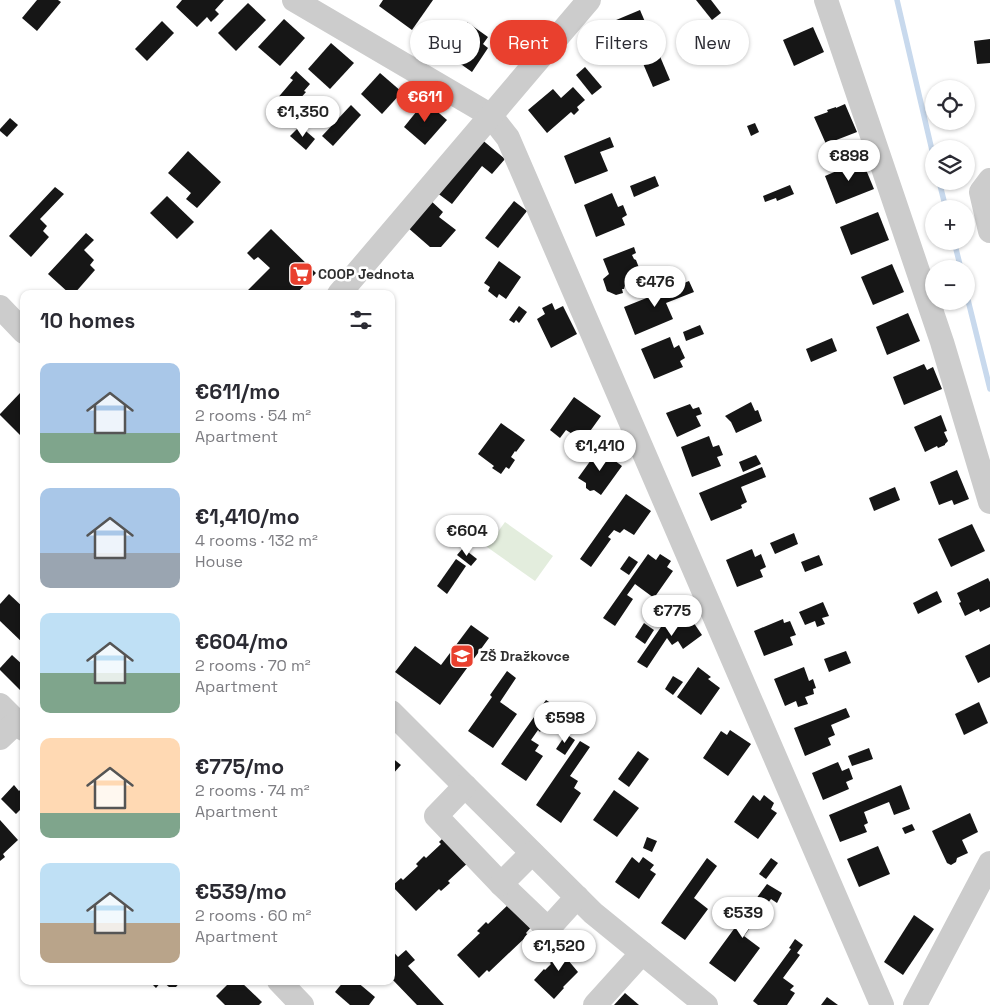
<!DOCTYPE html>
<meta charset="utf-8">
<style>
:root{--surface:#fff;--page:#f7f7f7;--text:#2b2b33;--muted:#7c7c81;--accent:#e9402e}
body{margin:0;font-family:"Space Grotesk",sans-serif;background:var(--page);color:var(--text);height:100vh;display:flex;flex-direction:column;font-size:19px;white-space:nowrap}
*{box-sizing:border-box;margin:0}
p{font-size:16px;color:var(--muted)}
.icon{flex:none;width:28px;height:28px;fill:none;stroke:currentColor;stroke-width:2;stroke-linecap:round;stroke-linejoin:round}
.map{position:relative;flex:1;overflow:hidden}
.drawer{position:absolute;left:20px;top:290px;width:375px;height:695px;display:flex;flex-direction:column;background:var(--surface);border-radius:10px;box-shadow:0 1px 4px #0004}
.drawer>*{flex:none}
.hud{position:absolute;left:410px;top:20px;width:475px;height:45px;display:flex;gap:10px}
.tools{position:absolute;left:925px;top:80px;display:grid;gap:10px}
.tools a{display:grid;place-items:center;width:50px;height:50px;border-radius:50%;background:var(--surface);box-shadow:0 1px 4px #0004;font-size:25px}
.price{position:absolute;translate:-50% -42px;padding:0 11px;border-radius:18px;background:#fff;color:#222;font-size:16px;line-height:32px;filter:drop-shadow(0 1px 2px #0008)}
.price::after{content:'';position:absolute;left:50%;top:30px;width:15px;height:11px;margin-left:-8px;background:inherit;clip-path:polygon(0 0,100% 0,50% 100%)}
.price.on{background:var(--accent);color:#fff}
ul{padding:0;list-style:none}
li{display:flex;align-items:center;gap:15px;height:125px;padding:0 20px}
li span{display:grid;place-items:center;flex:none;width:140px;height:100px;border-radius:10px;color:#555}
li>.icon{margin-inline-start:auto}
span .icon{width:60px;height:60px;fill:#fffc;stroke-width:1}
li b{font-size:21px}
h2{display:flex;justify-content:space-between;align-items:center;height:60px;padding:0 20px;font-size:21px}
.chip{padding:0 18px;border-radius:22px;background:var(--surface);box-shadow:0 1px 4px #0004;font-size:18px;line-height:45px}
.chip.on{background:var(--accent);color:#fff}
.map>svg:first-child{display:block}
.green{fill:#e3eddd}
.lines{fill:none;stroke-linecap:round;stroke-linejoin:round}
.stream{stroke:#c8d9ed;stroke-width:5.5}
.building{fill:#161616}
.minor{stroke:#ccc;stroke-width:24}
.labels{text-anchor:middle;stroke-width:5;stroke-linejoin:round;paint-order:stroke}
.poi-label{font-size:14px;font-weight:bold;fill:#2f2f2f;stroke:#fff;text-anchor:start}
</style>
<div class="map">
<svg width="990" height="1005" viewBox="0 0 990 1005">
<rect width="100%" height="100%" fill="#fff"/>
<path class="green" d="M505,522L553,556L535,581L487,547Z"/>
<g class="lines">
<g class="stream">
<path d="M897,0L934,159"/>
<path d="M939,181L946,209"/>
<path d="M954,241L961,269"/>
<path d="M966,292L990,389"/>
</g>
</g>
<g class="building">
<path d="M37,0H58L61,2L37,31L22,18Z"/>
<path d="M182,0H224L215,10L219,14L211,22L207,17L197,27L176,7Z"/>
<path d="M383,0H433L412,30L379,6Z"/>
<path d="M696,0H711L721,13L712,20Z"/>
<path d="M248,3L266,20L236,51L218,33Z"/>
<path d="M640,10L654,43L622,56L609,23Z"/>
<path d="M284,19L305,38L280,66L258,47Z"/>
<path d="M162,21L174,33L147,61L135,49Z"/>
<path d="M467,22L488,37L483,44L488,48L472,72L445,53Z"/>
<path d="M813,27L824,52L794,66L783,40Z"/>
<path d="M990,39V63L977,64L974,41Z"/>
<path d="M331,43L354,63L330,89L308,69Z"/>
<path d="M656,47L670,80L653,87L639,54Z"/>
<path d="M585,67L602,87L592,95L576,75Z"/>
<path d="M296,71L310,84L304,91L306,92L283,118L270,107L293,80L290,78Z"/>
<path d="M380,73L402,92L382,114L361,94Z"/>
<path d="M573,87L585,100L577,107L579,110L574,115L571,112L547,133L528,110L553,89L561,98Z"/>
<path d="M425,101L447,120L425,145L404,127Z"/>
<path d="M845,104L857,132L826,144L814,117L828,112L827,110L836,107V108Z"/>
<path d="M351,105L361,115L333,146L322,136Z"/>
<path d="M10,118L18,125L7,137L0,131V129Z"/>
<path d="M755,123L759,132L751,136L747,126Z"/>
<path d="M300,126L315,139L306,150L290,136Z"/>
<path d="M610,137L614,147L600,152L608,171L575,184L564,156Z"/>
<path d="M480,138L505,159L492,174L482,166L452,204L436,192Z"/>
<path d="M188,151L221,182L197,208L186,199L191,193L168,173Z"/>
<path d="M862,160L874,189L836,204L825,176Z"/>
<path d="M655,176L659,186L634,197L630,186Z"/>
<path d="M790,185L794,194L777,201L776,198L765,202L763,196Z"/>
<path d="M55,187L64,194L40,219L47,226L43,231L49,237L31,257L9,236Z"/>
<path d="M612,193L618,207L623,205L627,215L622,218L625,225L596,237L584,205Z"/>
<path d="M167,196L194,222L177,239L150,213Z"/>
<path d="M429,199L443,212L439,217L456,230L441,247H430L407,227Z"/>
<path d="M514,201L527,211L498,248L485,238Z"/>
<path d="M878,212L889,240L851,255L840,227Z"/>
<path d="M271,229L316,273L296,294H244L270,268L258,257L254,260L247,253Z"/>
<path d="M86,233L94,240L84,250L94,260L90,265L95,270L74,294H70L48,274Z"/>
<path d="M634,247L636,253L632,255L634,259L636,260L643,278L625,285L624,289H622L623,293L616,295L607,291L603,279L609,274L603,259Z"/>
<path d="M499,261L521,277L506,299L499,294L497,298L488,291L490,287L484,283Z"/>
<path d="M892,264L904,292L873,305L861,277Z"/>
<path d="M689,281L694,292L666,303L673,319L635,335L624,307Z"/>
<path d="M552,303L555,310L563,306L577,334L551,348L537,319L545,314L542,308Z"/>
<path d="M519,306L527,312L519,323L516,320L514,323L509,320Z"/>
<path d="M908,313L920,341L887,355L876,327Z"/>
<path d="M700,325L704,334L686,341L683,332Z"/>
<path d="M670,337L674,348L679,345L685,358L680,361L683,367L654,379L641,349Z"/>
<path d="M832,338L837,351L811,362L806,349Z"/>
<path d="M924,364L927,370L933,367L942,389L904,405L893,377Z"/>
<path d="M21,392L24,394V432L20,435L0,415V414Z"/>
<path d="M574,397L601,416L583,441L566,430L560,438L550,430Z"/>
<path d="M751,402L755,411L758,410L762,421L736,433L731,422L725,416Z"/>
<path d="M690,404L693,409L699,407L702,414L696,416L701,426L677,437L666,413Z"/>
<path d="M941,415L947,431L944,432L948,441L945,444V445L938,448L937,446L925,452L914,427Z"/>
<path d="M501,423L525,440L516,452L515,451L511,457L515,460L509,469L506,467L501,474L492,468L494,466L478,454Z"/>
<path d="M709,436L713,447L719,445L723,455L717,457L721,466L692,477L681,447Z"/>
<path d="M601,446L609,451L607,455L622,466L601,495L594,490L590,491L586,488V483L578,478Z"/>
<path d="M756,455L761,464L743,472L739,462Z"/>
<path d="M762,467L766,477L741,487L747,502L741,505L742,508L711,521L699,493Z"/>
<path d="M957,470L969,499L954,505L952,500L939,505L930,482Z"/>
<path d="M895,487L900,500L874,511L869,498Z"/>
<path d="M626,494L651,511L634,535L624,529L620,533L614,530L608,537L611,539L591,567L580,559Z"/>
<path d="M972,524L985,551L951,567L938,539Z"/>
<path d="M794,533L798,544L775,554L770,543Z"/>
<path d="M463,548L477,559L471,566L457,555Z"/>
<path d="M752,549L755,557L761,554L766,567L760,570L763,577L737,587L726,560Z"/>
<path d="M648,554L656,560L660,554L671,561L667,567L673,571L654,598L635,584L627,595L633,599L615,626L603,618Z"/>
<path d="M819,555L823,565L805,572L801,562Z"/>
<path d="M629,556L638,562L629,575L620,569Z"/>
<path d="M456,559L466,566L447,594L437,586Z"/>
<path d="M988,578L990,582V607L980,612L979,609L965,616L959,603L961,602L957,593Z"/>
<path d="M937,591L942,602L918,614L913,603Z"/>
<path d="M9,594L24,608V644L0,621V604Z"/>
<path d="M823,602L829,616L822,618L825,624L817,627L815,621L805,625L799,612Z"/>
<path d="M685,610L702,635L683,649L678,641L672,645L667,638L647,668L637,662L661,627Z"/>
<path d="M783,619L784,623L790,621L796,635L790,637L793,645L764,656L754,631Z"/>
<path d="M644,623L654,630L645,644L635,637Z"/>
<path d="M471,625L489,638L440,705L395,672L415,646L441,665Z"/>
<path d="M990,644V677L978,683L965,656Z"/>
<path d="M846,651L851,663L829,672L824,659Z"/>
<path d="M12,655L24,666V694L0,670V668Z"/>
<path d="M698,667L711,677L708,679L720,688L701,715L677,697Z"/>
<path d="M804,667L809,681L813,679L816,688L813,689L814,694L805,697L808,704L798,707L796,701L785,706L774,679Z"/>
<path d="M507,671L516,678L500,702L517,714L493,748L468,731L492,697L490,695Z"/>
<path d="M673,676L683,682L673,695L665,689Z"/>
<path d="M546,700L557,707L540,732L538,730L531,740L539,745L535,751L543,756L526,781L501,764Z"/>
<path d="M979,702L988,723L964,735L955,714Z"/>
<path d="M846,708L850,717L831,725L835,735L828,738L831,745L805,756L794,728Z"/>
<path d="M730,730L751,744L728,776L703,758L721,731L727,735Z"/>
<path d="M566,734L575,740L565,755L556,749Z"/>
<path d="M580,741L590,747L570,776L578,781L574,788L581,793L561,823L536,805Z"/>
<path d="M869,748L873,759L852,766L848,756Z"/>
<path d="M638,751L649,759L629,787L618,779Z"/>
<path d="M391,757L401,765L391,776Z"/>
<path d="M838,762L842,771L849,768L853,779L846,782L849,789L823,800L812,773Z"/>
<path d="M14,785L19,791L24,786V806L16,814L1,799Z"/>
<path d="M901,785L910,809L894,815L889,802L864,812L868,823L864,825L867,832L840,842L829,815Z"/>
<path d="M614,790L639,808L617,837L593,820Z"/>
<path d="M753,795L760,801L764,795L774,803L771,809L777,813L758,839L734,822Z"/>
<path d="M970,813L978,832L962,840L968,853L957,858L956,862L951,865L947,863L932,831Z"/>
<path d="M0,820L18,840L3,854L5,857L0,861Z"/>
<path d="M912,824L915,830L905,834L902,828Z"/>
<path d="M447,834L471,860L448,881L450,883L441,891L439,889L416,911L392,886L401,878L403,880L418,866L416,864L424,856L426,858L441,844L439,842Z"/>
<path d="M647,837L657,841L652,852L643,848Z"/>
<path d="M878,846L890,874L859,887L847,859Z"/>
<path d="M632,857L639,863L643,857L654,865L650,870L656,874L639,899L615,882Z"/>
<path d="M707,858L717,866L694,898L708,909L685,940L661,923Z"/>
<path d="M771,858L778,863L766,879L759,874Z"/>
<path d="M767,884L782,893L777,903L771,899L744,936L760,948L735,982L709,963Z"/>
<path d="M511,902L533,925L526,933L528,935L489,972L487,970L479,978L457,955L480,933L477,931L486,922L488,924Z"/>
<path d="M914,915L934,929L903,975L884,962Z"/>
<path d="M795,939L803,945L797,953L800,955L783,978L794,986L790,990L795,993L787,1005H758L753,1001L791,949L789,948Z"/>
<path d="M572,941L580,950L568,960L578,972L563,987L564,988L554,999L534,980L544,969L545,970L551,964L550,963Z"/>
<path d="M391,949L398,957L406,950L415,960L408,966L444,1005H417L391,978Z"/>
<path d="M149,981H181L176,987H169L162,981L156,988Z"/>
<path d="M231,981H240L262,1002L259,1005H225L216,996Z"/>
<path d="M344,981H356L375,997L369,1005H350L335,992Z"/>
<path d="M625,993L639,1005H614Z"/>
<path d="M827,997L838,1005H821Z"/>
</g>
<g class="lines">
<g class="minor">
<path d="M294,0L490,115L508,138L882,1005"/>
<path d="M826,0L942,342L990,502"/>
<path d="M990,180L981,192L990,231"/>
<path d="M339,294L589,0"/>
<path d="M0,307L24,332"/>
<path d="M0,705L24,729"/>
<path d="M391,712L465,786L593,913L706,1005"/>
<path d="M0,738L17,722"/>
<path d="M465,786L436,816L501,884L548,929L577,897"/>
<path d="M501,884L532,853"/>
<path d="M279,981L302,1005"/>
<path d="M595,1005L642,953"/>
<path d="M915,1005L990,863"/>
</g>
</g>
<defs>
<g id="supermarket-square" transform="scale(1.25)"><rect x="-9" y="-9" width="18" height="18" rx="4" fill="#e9402e" stroke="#fff"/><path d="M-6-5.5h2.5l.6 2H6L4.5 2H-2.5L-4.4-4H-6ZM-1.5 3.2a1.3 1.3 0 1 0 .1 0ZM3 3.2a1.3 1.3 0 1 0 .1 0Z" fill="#fff"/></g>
<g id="school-square" transform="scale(1.25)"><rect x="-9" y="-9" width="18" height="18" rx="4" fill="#e9402e" stroke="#fff"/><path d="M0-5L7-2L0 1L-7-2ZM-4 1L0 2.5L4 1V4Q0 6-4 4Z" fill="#fff"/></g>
</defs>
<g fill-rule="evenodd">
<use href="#supermarket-square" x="301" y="274"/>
<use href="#school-square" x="462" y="656"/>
</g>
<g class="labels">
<g class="poi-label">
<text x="318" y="279">COOP Jednota</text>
<text x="480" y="661">ZŠ Dražkovce</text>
</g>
</g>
</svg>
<div class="tools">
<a><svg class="icon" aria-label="locate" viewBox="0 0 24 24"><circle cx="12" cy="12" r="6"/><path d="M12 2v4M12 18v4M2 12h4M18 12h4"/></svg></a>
<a><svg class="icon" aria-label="layers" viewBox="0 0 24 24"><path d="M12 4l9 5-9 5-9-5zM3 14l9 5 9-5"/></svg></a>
<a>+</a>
<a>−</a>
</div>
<b class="price on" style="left:425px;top:123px">€611</b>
<b class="price" style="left:303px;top:138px">€1,350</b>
<b class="price" style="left:849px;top:182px">€898</b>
<b class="price" style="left:655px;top:308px">€476</b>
<b class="price" style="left:600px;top:472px">€1,410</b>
<b class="price" style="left:467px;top:557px">€604</b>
<b class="price" style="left:672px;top:637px">€775</b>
<b class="price" style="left:565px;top:744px">€598</b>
<b class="price" style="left:743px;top:939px">€539</b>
<b class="price" style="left:559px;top:972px">€1,520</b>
<div class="hud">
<a class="chip">Buy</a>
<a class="chip on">Rent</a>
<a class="chip">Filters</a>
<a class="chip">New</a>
</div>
<section class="drawer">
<h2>10 homes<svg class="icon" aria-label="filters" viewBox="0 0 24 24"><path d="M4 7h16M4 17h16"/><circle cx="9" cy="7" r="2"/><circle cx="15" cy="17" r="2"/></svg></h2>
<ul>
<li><span style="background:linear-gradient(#a9c7e8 70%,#7fa58c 0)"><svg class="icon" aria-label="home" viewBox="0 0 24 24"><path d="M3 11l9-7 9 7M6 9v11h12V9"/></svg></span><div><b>€611/mo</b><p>2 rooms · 54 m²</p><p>Apartment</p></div></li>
<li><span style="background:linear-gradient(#a9c7e8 65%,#9aa5b1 0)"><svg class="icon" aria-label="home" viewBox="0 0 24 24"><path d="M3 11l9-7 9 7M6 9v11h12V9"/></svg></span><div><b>€1,410/mo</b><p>4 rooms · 132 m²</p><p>House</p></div></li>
<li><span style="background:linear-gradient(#bfe0f5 60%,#7fa58c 0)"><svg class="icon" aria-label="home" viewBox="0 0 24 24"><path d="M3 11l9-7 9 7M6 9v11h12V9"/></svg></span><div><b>€604/mo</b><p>2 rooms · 70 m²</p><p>Apartment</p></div></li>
<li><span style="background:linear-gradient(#ffd9b3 75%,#7fa58c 0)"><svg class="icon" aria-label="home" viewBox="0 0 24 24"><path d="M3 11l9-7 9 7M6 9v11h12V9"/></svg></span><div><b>€775/mo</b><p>2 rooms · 74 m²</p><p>Apartment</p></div></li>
<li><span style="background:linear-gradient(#bfe0f5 60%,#b9a48a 0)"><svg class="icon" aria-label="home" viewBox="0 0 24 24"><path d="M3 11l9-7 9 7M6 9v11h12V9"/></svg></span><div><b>€539/mo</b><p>2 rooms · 60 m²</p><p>Apartment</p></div></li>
</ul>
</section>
</div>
